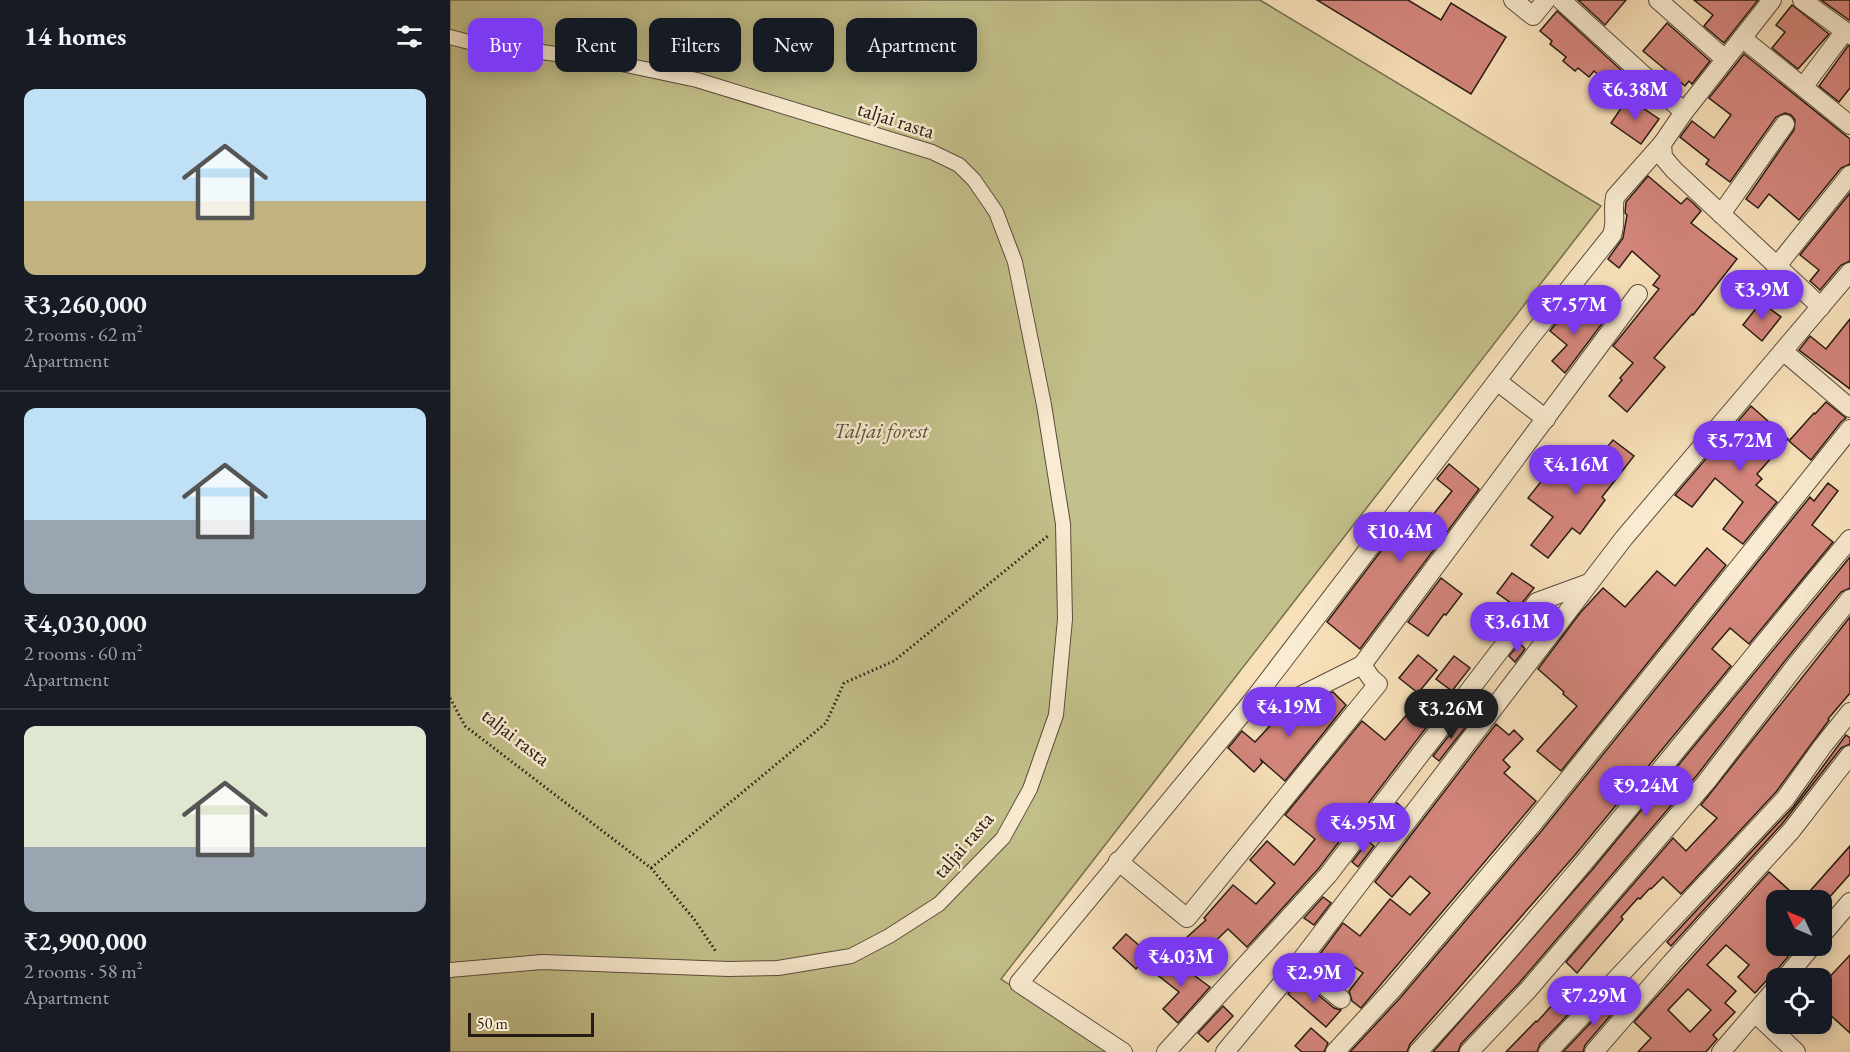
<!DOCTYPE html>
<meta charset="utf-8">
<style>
:root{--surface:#171b24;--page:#242831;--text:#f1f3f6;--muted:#9ea1a6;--line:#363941;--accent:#7c3aed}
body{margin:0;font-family:"EB Garamond",serif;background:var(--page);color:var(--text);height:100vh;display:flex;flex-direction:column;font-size:22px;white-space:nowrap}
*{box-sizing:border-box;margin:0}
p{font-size:20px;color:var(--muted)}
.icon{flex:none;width:33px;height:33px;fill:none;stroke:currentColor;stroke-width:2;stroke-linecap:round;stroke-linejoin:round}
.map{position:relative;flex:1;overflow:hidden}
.drawer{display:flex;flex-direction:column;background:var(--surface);width:450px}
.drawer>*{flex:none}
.top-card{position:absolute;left:18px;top:18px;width:570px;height:54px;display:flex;gap:12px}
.needle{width:39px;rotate:314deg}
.buttons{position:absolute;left:1316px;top:890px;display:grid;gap:12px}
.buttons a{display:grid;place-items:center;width:66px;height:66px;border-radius:12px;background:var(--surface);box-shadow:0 3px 15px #0003;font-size:30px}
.scale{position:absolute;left:18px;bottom:15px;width:126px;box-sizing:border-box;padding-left:6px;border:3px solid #271c14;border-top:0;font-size:16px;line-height:21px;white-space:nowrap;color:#271c14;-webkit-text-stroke:4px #faecd2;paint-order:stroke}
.price{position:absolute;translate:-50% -51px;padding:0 14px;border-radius:21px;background:var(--accent);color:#fff;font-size:20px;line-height:39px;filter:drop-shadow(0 2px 3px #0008)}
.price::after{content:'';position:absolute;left:50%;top:36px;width:18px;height:14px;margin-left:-9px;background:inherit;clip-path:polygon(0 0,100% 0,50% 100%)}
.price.on{background:#222;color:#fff}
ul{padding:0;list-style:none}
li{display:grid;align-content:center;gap:12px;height:318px;padding:0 24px}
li+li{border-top:2px solid var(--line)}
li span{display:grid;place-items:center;height:186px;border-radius:12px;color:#555}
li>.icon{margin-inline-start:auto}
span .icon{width:108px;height:108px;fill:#fffc;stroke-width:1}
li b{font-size:26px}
h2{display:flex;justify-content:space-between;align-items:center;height:72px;padding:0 24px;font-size:26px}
.tag{padding:0 21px;border-radius:12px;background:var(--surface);box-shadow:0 3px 15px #0003;font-size:21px;line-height:54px}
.tag.on{background:var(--accent);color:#fff}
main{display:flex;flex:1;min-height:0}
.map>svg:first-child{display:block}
.green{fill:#c3c18b;stroke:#756e50;stroke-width:1.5}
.building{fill:#d5867d;stroke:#271c14;stroke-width:1.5;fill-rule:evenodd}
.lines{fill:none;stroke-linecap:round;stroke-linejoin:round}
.pedestrian-casing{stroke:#5b4d3e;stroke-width:16}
.minor-casing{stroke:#5b4d3e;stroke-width:20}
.path{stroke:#271c14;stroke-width:3;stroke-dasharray:1.5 3;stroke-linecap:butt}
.pedestrian{stroke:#faecd2;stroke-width:14}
.minor{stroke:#faecd2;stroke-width:18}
.labels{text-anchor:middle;stroke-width:5;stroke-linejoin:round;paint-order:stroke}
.street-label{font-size:21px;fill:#271c14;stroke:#faecd2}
.park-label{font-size:21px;font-style:italic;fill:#564e38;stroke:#faecd2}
</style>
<main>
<section class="drawer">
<h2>14 homes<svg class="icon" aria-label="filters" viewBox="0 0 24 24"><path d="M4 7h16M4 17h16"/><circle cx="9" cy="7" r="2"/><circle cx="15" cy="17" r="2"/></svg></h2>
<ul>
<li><span style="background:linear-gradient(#bfe0f5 60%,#c2b280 0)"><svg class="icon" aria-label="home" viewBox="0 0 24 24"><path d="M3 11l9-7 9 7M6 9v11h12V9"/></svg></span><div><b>₹3,260,000</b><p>2 rooms · 62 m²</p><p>Apartment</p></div></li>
<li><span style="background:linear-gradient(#bfe0f5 60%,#9aa5b1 0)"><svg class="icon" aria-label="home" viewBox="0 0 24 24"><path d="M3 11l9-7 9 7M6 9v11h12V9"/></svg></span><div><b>₹4,030,000</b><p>2 rooms · 60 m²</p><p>Apartment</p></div></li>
<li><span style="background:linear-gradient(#dfe7d0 65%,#9aa5b1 0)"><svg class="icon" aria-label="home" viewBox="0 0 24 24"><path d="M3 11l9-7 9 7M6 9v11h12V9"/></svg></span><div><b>₹2,900,000</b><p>2 rooms · 58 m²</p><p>Apartment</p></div></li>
</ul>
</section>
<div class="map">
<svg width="1400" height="1052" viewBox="0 0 1400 1052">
<rect width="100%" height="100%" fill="#f8e1ba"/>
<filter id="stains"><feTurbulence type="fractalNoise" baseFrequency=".00333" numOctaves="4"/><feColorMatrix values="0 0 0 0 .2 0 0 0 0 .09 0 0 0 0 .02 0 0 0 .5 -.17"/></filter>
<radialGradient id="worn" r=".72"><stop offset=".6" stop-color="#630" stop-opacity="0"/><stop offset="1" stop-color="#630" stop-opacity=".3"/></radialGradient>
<path class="green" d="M0,0H810L1151,206L551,979L661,1052H0Z"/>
<g class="building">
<path d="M867,0H958L991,20L1001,3L1056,37L1021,94Z"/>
<path d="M1128,0H1176L1155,25Z"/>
<path d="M1244,0H1308L1274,43L1254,26L1263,15Z"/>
<path d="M1371,0H1400V19L1399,20Z"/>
<path d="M1342,5L1379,34L1348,69L1322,48L1335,32L1326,25Z"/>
<path d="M1107,11L1171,70L1159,84L1144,71L1139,77L1128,68L1125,71L1113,61L1116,57L1100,44L1102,41L1090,31Z"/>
<path d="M1217,23L1260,61L1242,84L1239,81L1235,86L1193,51Z"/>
<path d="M1398,46H1400V88L1389,102L1369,86Z"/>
<path d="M1294,54L1400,139V164L1391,168L1349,220L1319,194L1308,208L1296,199L1344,130L1345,120L1341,115L1335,113L1326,117L1280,182L1256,164L1259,160L1230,137L1242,121L1264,138L1281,115L1259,98Z"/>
<path d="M1178,98L1209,119L1191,144L1161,123Z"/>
<path d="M1198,176L1231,204L1237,198L1243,203L1251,211L1241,223L1287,259L1243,315L1242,314L1204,358L1215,367L1177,412L1159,396L1172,380L1170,378L1183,363L1163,346L1209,289L1203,285L1210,276L1182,251L1169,268L1158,259L1173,238L1177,215L1175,213L1176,202Z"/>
<path d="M1400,193V261L1391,265L1370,290L1360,281L1369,270L1350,255Z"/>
<path d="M1311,302L1331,317L1312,341L1293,325Z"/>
<path d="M1118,308L1133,321L1141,311L1154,321L1115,373L1102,361L1117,345L1100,331Z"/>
<path d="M1400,319V389L1349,350L1360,336L1376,349Z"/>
<path d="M1376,402L1396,418L1391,422L1361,460L1339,441L1364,413L1365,414Z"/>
<path d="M1301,406L1338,439L1307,474L1312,479L1306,485L1327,502L1293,544L1273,529L1293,502L1265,478L1242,507L1225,495Z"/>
<path d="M1163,440L1184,456L1152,497L1155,500L1130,534L1122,528L1098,558L1081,545L1103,517L1078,498L1109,459L1132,478Z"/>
<path d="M999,464L1029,489L910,649L877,622L959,514L974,526L1002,491L987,479Z"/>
<path d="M1378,483L1388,491L1362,525L1383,542L1299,644L1280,628L1262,649L1281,666L1125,855L960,1044L957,1052H900L951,997L1089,834L1360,497L1364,501Z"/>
<path d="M1257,548L1276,565L1111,771L1087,751L1127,706L1113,694L1114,692L1088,669L1130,613L1153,588L1175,607L1207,571L1225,586Z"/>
<path d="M1400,557V588L1391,592L1334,662L1248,774L1070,982L1011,1044L1008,1052H983L1142,870Z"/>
<path d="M1062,573L1084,588L1068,608L1047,593Z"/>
<path d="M991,578L1012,594L996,615L994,614L978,636L958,622Z"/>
<path d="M1400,617V693L1378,719L1379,720L1326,792L1231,894L1213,877L1201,889L1200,888L1190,899L1188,898L1171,917L1173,919L1127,973L1116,962L1223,838L1236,851L1267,818L1251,805Z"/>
<path d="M1070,643L1075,649L1065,662L1059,656Z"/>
<path d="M968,655L987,670L968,693L949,678Z"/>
<path d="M1004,656L1020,668L1002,691L986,679Z"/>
<path d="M883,692L896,705L835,781L811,760L812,763L804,772L778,748L792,731L805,742L828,717L834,716L841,723L858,704L863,702L865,704L870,698Z"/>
<path d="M965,705L982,720L869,868L797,947L778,929L752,954L736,938L756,920L754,918L783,885L806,904L825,883L800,860L817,841L844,865L865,839L835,815L912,721L935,740Z"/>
<path d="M1012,719L1018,724L989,761L983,756Z"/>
<path d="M1046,724L1059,735L1064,730L1073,739L1053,760L1060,767L1054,773L1086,801L911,1008L902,1001L899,991L913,973L890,957L878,974L864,962L893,923L910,936L940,899L960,915L980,893L960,876L942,897L925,882Z"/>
<path d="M1396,735L1400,738V744L1391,748L1332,824L1221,946L1217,942L1343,807Z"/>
<path d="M947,803L953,808L942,823L936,818Z"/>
<path d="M918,841L924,846L908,867L902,862Z"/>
<path d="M1400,846V874L1377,900H1352Z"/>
<path d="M1319,872L1350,900H1326V945H1348L1326,971L1324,977L1317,980L1305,993L1288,977L1299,965L1276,945L1257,965L1286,991L1275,1003L1285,1012L1263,1035L1267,1039L1256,1052H1188L1201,1038L1184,1022ZM1238,989L1261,1010L1240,1032L1218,1010Z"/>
<path d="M873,897L881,903L864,925L854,918Z"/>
<path d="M676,934L699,954L686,969L663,948Z"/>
<path d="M1400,955V1033L1378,1013L1371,1021V986Z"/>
<path d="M718,956L760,987L728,1023L713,1009L729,992L705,973Z"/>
<path d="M850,980L884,1008L891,1010L876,1027L838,994Z"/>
<path d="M1120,985L1134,998L1090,1044L1087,1052H1056L1086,1021L1087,1022Z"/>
<path d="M1167,995L1173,1001L1135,1045L1133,1052H1113Z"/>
<path d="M773,1006L783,1016L758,1042L748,1033Z"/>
<path d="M861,1028L878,1043L874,1052H852L845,1046Z"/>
</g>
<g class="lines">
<g class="pedestrian-casing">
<path id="pedestrian" d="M0,37L19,42L157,61L247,80L482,152L509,165L524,180L546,212L565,262L594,405L613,524L615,619L606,715L580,789L553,838L489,904L439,936L401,956L328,968L279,969L92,962L0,970"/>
</g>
<g class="minor-casing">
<g id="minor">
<path d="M1063,0L1083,16L1096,0"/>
<path d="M1111,0L1234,112"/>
<path d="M1208,0L1275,59"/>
<path d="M1322,0L1234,112L1212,144L1213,157L1224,170L1371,307"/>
<path d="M1352,0L1400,35"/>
<path d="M1395,31L1353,87L1400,125"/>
<path d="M1292,38L1353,87"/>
<path d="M1271,214L1335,124"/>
<path d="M1326,267L1400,175"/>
<path d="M1333,351L1400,408"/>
<path d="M1047,381L1096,419"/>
<path d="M800,704L823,707L832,705L912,665L1188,294"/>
<path d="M668,861L737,918L928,684L921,678L912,665"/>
<path d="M1371,936L1400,902"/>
<path d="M848,964L891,999"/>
<path d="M1335,978L1363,945"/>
<path d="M1305,1013L1346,1052"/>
<path d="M673,1052L569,983L800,704L1079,339L1162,235C1167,221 1162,211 1165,197L1212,144"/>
<path d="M716,1052L878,875L1087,602L1139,583"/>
<path d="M775,1052L848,964L1174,538L1400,272"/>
<path d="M885,1052L943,989L1080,827L1400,429"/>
<path d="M968,1052C1120,888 1257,710 1400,539"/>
<path d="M1019,1052L1078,990L1257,781L1343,669L1400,599"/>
<path d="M1098,1052L1335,799L1372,747L1400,712"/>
<path d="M1144,1052L1221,963L1341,831L1400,755"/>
<path d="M1271,1052L1326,988"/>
</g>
</g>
<g class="path">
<path d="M0,698L15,726L201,868L244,919L267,953"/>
<path d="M201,868L376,723L394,683L444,661L599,535"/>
</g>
<use href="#pedestrian" class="pedestrian"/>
<use href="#minor" class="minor"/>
</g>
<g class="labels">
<g class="street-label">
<text transform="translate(446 120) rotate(18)" y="7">taljai rasta</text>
<text transform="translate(66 737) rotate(38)" y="7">taljai rasta</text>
<text transform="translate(513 845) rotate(-49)" y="7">taljai rasta</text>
</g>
<g class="park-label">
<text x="431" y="438">Taljai forest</text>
</g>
</g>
<rect width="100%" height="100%" filter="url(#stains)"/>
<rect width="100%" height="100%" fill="url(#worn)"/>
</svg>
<div class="buttons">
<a><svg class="needle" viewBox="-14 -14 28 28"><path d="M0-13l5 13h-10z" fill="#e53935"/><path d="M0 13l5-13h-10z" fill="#9ea1a6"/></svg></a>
<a><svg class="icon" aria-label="locate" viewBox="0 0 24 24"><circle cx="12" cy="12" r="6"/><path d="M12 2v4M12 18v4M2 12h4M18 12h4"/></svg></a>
</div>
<div class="scale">50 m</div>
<b class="price" style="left:1185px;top:121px">₹6.38M</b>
<b class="price" style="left:1312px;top:321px">₹3.9M</b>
<b class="price" style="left:1124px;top:336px">₹7.57M</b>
<b class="price" style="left:1290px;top:472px">₹5.72M</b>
<b class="price" style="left:1126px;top:496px">₹4.16M</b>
<b class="price" style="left:950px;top:563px">₹10.4M</b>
<b class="price" style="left:1067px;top:653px">₹3.61M</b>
<b class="price" style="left:839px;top:738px">₹4.19M</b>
<b class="price on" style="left:1001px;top:740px">₹3.26M</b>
<b class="price" style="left:1196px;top:817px">₹9.24M</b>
<b class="price" style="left:913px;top:854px">₹4.95M</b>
<b class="price" style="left:731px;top:988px">₹4.03M</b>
<b class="price" style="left:864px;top:1004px">₹2.9M</b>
<b class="price" style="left:1144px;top:1027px">₹7.29M</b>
<div class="top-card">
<a class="tag on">Buy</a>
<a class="tag">Rent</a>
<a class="tag">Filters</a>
<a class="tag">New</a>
<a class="tag">Apartment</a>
</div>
</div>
</main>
